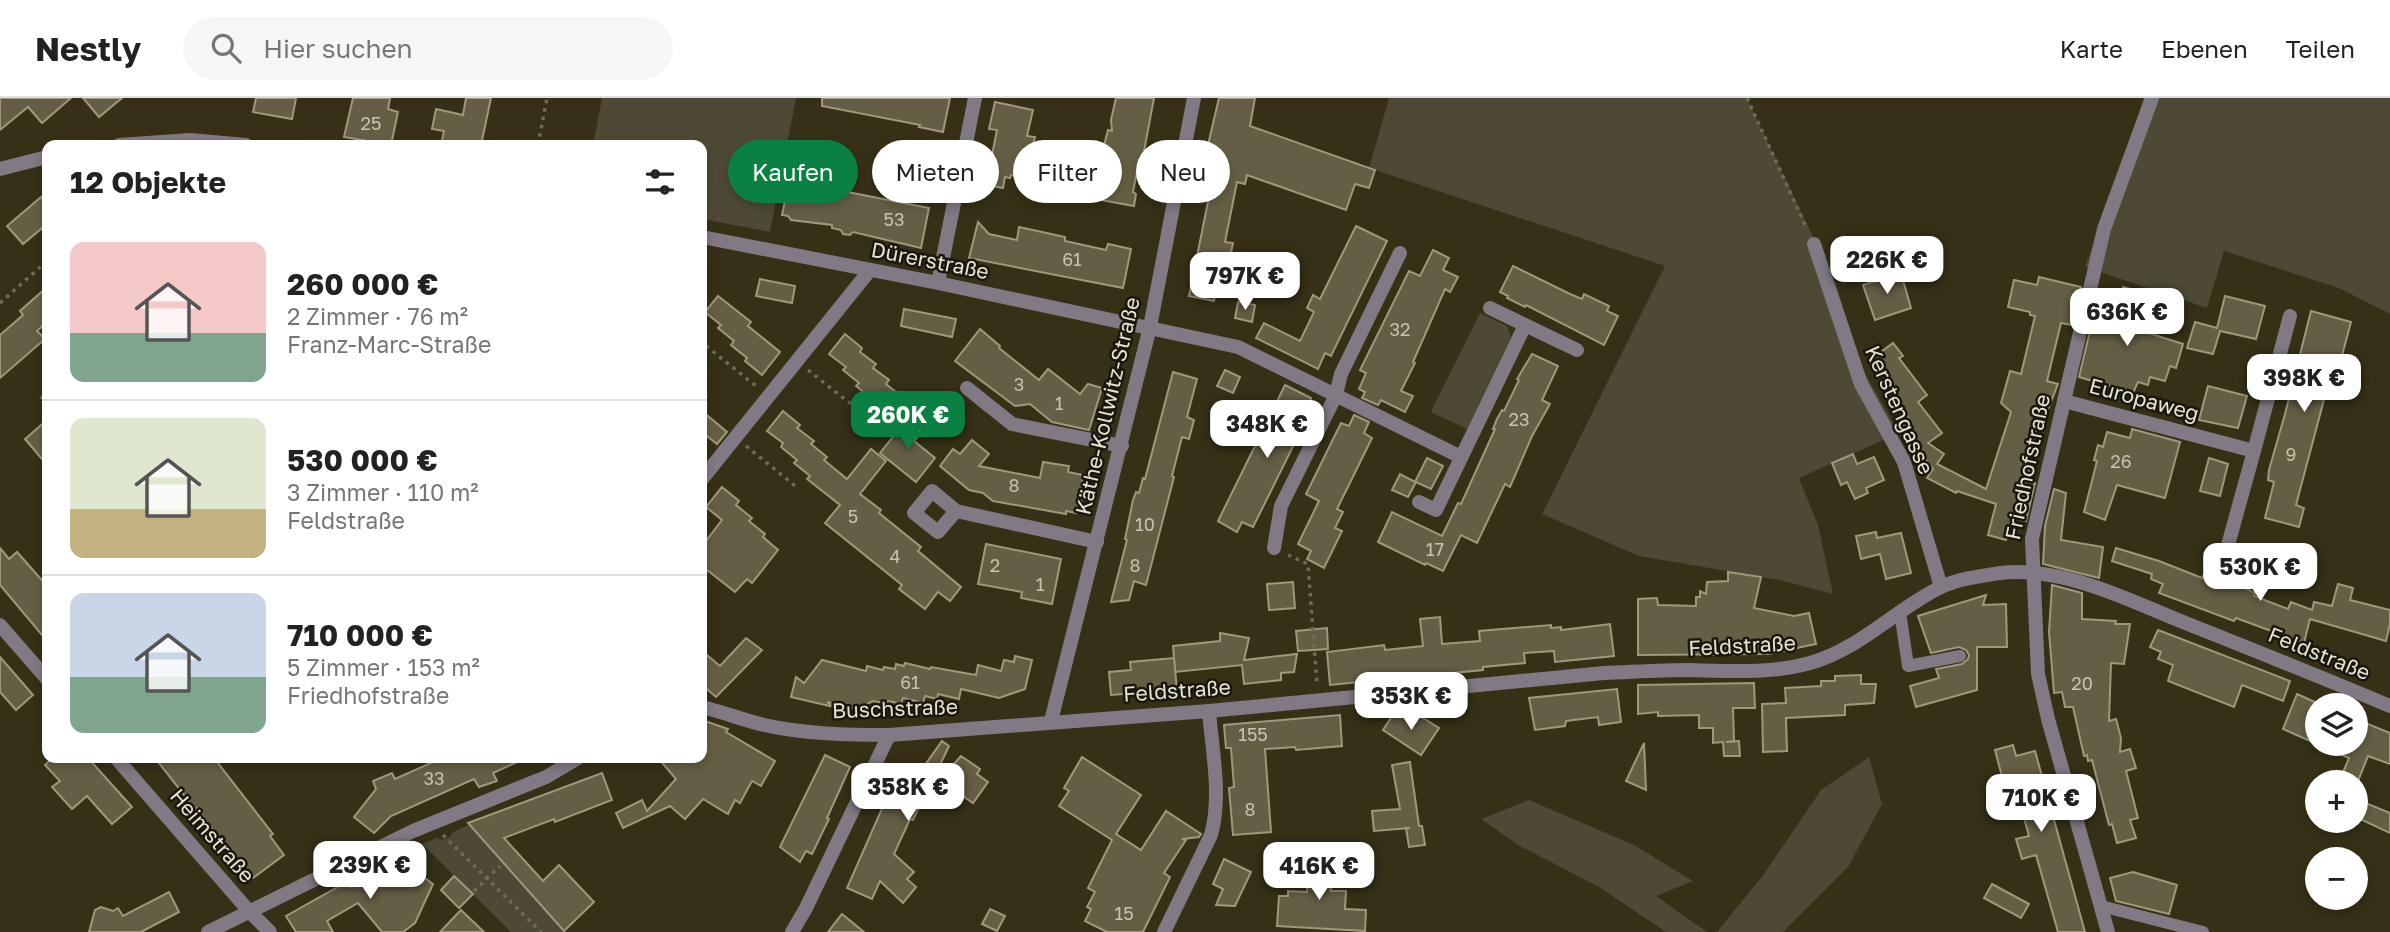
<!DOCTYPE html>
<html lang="de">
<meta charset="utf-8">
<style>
:root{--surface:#fff;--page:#f6f6f6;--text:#222;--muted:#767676;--line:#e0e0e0;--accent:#0b8043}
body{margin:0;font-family:"Golos Text",sans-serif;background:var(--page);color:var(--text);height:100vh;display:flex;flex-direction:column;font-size:26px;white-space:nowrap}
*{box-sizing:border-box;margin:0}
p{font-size:23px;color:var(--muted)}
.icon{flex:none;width:38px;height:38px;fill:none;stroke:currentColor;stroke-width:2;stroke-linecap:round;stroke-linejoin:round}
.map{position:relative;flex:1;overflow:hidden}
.details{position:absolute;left:42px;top:42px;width:665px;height:623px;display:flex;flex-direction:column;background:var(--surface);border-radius:14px;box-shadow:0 4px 10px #0003}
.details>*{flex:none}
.top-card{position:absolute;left:728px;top:42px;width:665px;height:63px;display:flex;gap:14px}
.fabs{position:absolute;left:2305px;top:595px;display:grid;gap:14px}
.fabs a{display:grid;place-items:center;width:63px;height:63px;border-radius:50%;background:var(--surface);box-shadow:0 4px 10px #0003;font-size:35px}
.price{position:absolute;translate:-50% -60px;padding:0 16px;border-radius:14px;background:#fff;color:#222;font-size:23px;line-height:46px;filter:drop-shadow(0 2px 4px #0008)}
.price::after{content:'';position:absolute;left:50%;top:42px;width:21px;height:16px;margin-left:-10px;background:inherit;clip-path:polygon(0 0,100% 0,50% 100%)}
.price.current{background:var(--accent);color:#fff}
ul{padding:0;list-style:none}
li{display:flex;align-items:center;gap:21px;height:175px;padding:0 28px}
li+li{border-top:2px solid var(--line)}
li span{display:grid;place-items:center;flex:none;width:196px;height:140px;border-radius:14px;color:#555}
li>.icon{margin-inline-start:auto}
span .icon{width:84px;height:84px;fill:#fffc;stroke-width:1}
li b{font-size:30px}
h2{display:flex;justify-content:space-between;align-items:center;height:84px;padding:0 28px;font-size:30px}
.tag{padding:0 24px;border-radius:32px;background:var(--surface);box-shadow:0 4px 10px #0003;font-size:24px;line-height:63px}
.tag.current{background:var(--accent);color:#fff}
header{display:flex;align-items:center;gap:42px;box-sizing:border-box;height:98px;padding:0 35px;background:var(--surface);border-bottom:2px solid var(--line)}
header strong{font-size:33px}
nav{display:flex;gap:38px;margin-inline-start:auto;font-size:24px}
.search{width:490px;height:63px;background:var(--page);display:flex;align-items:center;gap:18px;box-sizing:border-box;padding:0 24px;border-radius:38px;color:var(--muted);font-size:26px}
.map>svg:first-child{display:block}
.green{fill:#4d4935}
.building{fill:#645e44;stroke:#9f987c;stroke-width:2}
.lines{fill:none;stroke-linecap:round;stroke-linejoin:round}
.path{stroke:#6f6b54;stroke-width:3.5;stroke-dasharray:3.5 5;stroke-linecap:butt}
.service{stroke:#817983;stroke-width:12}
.minor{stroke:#817983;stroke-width:14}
.labels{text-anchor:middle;stroke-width:5;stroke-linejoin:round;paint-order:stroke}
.number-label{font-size:18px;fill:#c6c2b1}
.street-label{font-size:21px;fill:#e7e4d5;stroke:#1a180d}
</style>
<header>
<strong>Nestly</strong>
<div class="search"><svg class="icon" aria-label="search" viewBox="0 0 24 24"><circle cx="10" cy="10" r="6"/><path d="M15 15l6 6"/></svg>Hier suchen</div>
<nav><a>Karte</a><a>Ebenen</a><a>Teilen</a></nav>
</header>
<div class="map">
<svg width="2390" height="834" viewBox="0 0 2390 834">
<rect width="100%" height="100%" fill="#353016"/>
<g class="green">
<path d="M602,0H796L770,134L702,121V47H593Z"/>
<path d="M1389,0H1747L1836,187L1863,272L1899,335L1799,380L1818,427L1833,496L1780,482L1639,458L1542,416L1665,168L1369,70Z"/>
<path d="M2144,0H2390V216L2339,190L2224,153L2207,210L2085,169Z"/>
<path d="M1480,215L1507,228L1511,239L1467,331L1431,314Z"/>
<path d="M1869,659L1882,706L1848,769L1783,834H1717L1764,776L1821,692Z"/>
<path d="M1529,702L1634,747L1693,783L1656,798L1707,834H1666L1599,789L1518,747L1481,721Z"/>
<path d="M469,727L564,833L563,834H511L422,746L437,740L442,742L450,739L453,734Z"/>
</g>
<g class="building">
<path d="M0,0H71L42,25L28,9L0,32Z"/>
<path d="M83,0H122L99,19Z"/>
<path d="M256,0H296L292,21L253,14Z"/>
<path d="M353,0H390L388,11L398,14L391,47L344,39Z"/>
<path d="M466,0H491L481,47H441L444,33L432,31L436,11L463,17Z"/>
<path d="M822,0H950L943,34L919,29L920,27L822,8Z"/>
<path d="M1116,0H1154L1142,64L1139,63L1133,94L1136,96L1134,108L1101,102L1103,92L1100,88L1102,77L1088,74L1092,53L1102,55L1108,32L1112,33L1111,22Z"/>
<path d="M1219,0H1255L1250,28L1375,72L1369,90L1355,86L1346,112L1247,77L1245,86L1237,84L1225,144L1233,145L1229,164L1222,163L1214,203L1189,198L1213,79L1216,53L1207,51Z"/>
<path d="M995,4L1033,12L1027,38L1035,39L1026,80L1011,77L1010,80L1005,79L1003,90L981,86L984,71L989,72L997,32L989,31Z"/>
<path d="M788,89L820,96L822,89L929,110L921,150L853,134L850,137L843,136L841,132L832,130V127L791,122L788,118L782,117Z"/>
<path d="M41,99L47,107V126L23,146L7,128Z"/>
<path d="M978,124L989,136L1017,142L1019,129L1065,139V143L1106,152L1108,146L1131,151L1123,190L969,160Z"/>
<path d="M1356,128L1387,143L1331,258L1325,255L1318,271L1256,240L1264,225L1300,243L1314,214L1307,210L1313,197L1320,201Z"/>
<path d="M1433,152L1449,160L1443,172L1458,179L1450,194L1445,191L1413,264L1415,265L1401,293L1413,298L1405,314L1381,302L1378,307L1362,300L1365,294L1359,291L1366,275L1360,272L1409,173L1420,178Z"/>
<path d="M1513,168L1570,196L1582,201L1584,196L1609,208L1607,213L1618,218L1604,247L1526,207L1525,209L1507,200L1508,198L1500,194Z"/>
<path d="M1901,175L1911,210L1875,222L1863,187Z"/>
<path d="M2039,179L2081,189L2072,227L2061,225L2047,283L2058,286L2043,324L2038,323L2030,354L2034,359L2028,382L2035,385L2026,423L2012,419L2006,442L1988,437L1996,406L1957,393L1956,395L1927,380L1933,371L1900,328L1909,321L1882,285L1888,280L1873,260L1893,245L1903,258L1899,260L1927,297L1918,304L1942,335L1928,345L1944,356L1937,366L1986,391L2011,314L2001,305L2010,273L2021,276L2035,218L2030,217V214L2008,209L2014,182L2037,187Z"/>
<path d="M760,181L795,188L792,205L756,198Z"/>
<path d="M47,189V224L37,233L45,241L0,280V237L23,217L20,213Z"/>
<path d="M2123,189L2148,196L2136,231L2183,246L2176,270L2170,268L2165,283L2150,279L2148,287L2138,284L2133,295L2079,279L2094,216L2110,221L2112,213L2116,214Z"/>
<path d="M718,198L751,224L748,228L780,254L762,277L745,263L747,260L731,247L734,243L718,230L721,227L705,214Z"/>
<path d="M2225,198L2265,208L2256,241L2220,233L2213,256L2187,250L2195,224L2217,230Z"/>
<path d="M1238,204L1255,207L1252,224L1235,220Z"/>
<path d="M904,211L956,221L952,239L901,228Z"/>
<path d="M2311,213L2351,224L2336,280L2330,279L2296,407L2304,410L2299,429L2265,420L2274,384L2268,382L2269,372L2285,316Z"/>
<path d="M980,231L1000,248L999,250L1039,282L1048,271L1080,296L1088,286L1102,290L1089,332L1052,324L1030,306L1015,308L955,263Z"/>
<path d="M845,236L862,250L860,254L876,266L873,270L889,282L886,286L902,299L886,318L869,305L872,301L856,288L859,285L843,272L846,269L829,256Z"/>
<path d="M1532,256L1558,268L1542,302L1550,306L1532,338L1510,389L1505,386L1477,445L1461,437L1443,473L1426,465L1425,467L1378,444L1392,414L1442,438L1458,405L1461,406L1495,331H1493L1497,321L1502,312L1504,313L1519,282L1517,281Z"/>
<path d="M1225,272L1240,279L1233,295L1217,288Z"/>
<path d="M1173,274L1197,281L1187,319L1194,322L1189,341L1182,339L1172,378L1174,379L1146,487L1134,483L1129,502L1111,504L1127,442L1125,441L1133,402L1136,394L1139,395L1143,380L1145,381Z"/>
<path d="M1285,287L1311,300L1308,308L1312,310L1253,429L1242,424L1237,434L1218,423Z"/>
<path d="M2208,288L2247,298L2238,330L2199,322Z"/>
<path d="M702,313L727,334L717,346L702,334Z"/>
<path d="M783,313L800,327L797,330L814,343L811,346L827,359L824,362L847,381L871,351L886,363L860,396L881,412L879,415L921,449L918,453L961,489L950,503L938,494L925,511L899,491L902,487L825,425L840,407L807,381L810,378L794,365L797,362L781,349L783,345L767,333Z"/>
<path d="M1354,317L1369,324L1364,335L1372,340L1337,411L1343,414L1335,430L1342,433L1324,470L1307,461L1311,453L1298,446L1319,403L1306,396L1341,325L1349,328Z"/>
<path d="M908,320L923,333L914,343L935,360L916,384L880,355Z"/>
<path d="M47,322V367L25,341Z"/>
<path d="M2132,331L2180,344L2165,400L2117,387L2105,422L2084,414L2097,363L2094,362L2098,347L2103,349L2107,334L2130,340Z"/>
<path d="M972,342L989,356L979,368L1040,380L1043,364L1069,368L1068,374L1083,377L1081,390L1084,393L1082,403L1078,405L1076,415L1066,413V416L993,403L983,395L969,392L940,368L953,351L960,356Z"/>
<path d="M1853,356L1857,366L1874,359L1884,382L1866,390L1868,395L1855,401L1847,384L1841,387L1832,365Z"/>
<path d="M1427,360L1443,368L1431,391L1416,384L1408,399L1392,392L1400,376L1415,384Z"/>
<path d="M2209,360L2228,366L2220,398L2200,393Z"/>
<path d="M722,389L739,403L736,407L752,420L749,423L765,436L763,439L778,452L752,485L747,481L735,494L702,468V448L722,422L706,409Z"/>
<path d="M2054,391L2066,395L2061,442L2103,449L2099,480L2043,466L2045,428Z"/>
<path d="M1876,434L1877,440L1901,435L1911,475L1886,481L1880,456L1861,461L1856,438Z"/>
<path d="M986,446L1061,461L1052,506L1021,500L1022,494L978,486Z"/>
<path d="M0,450L9,461L17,454L47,488V543L0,487Z"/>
<path d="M2116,450L2159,463L2202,480L2203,478L2211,481L2213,477L2247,491L2255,495L2254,498L2288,511L2291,504L2312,512L2314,504L2332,508L2338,486L2353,490L2350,502L2390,512V526L2386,543L2310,521L2304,545L2236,520L2234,523L2159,495L2163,486L2151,481L2152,476L2112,463Z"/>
<path d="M1728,474L1761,479L1754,510L1794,518L1809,515L1816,546L1768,556L1638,557V501L1657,500L1658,507L1696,508V499H1700V493L1706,496L1707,484L1728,483Z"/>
<path d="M1293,484L1295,510L1269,512L1267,486Z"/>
<path d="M2052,487L2082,495V521L2116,523L2115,526H2130L2124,566L2111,565L2109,623L2116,621L2121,640L2120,654L2130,651L2136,670L2126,673L2138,720L2130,722L2136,740L2117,745L2112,726L2109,727L2092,662L2088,663L2087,657L2084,658L2073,609H2065L2062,594L2054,595L2049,534Z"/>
<path d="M1986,497L1983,507L2006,506L2007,549H1977V592L1916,609L1910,588L1939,580L1936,571L1962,566L1968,561L1969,557L1966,552L1959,549L1931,555L1918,518Z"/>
<path d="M1440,519L1442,546L1480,543L1479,533L1551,527V530L1561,529V532L1610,526L1614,558L1555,564L1554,553L1524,555L1525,565L1483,569V572L1330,587L1327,554L1384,547L1385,552L1423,548L1420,521Z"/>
<path d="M1327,530L1328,551L1298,553L1296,533Z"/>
<path d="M2158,532L2290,583L2283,603L2242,587L2234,609L2168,583L2173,567L2158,561L2161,554L2150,549Z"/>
<path d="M1220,535L1249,540L1244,562L1297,556L1294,574L1281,575V582L1244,586L1242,567L1175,574L1173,548L1220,543Z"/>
<path d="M746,540L762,552L716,599L702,587V553L720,568Z"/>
<path d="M1015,558L1032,562L1025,591L999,600L961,591L959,601L938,596L937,601L925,598L923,605L903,600L901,606L888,603L887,606L873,603L857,611L827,604L834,609L791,599L796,579L804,585L822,562L866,573L867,568L883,572L884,569L895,571L896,566L904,568L905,565L930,571L931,569L976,577L978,567L1001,573L1004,562L1014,564Z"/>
<path d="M0,559L33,597L16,612L0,594Z"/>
<path d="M1174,560L1177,592L1111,597L1109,574L1131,572L1130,564Z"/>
<path d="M1861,577V586H1876L1874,605L1845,607V617L1786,620L1787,653L1763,654L1762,606L1786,605L1785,590L1821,588V583H1835V578Z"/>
<path d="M1754,585L1755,610H1733L1734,643L1726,644L1739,643L1740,658H1724L1723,644L1713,645V630H1699V617L1658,618V614L1638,616V587Z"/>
<path d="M1617,591L1621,624L1599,627L1598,619L1566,623L1565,628L1535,632L1529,600Z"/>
<path d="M2297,596L2317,605V646H2356V621L2390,635V666L2368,658L2356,688V684H2339L2349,660L2283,631Z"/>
<path d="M1396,612L1415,625L1420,618L1439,630L1421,657L1383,632Z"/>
<path d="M1340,617L1342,648L1296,652L1295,649L1265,651L1271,734L1233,737L1229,690L1234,689L1231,650H1226L1224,627Z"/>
<path d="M702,622L728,631L726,634L775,663L761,688L752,683L740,705L735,702L728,716L703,701L685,721L670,708L623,730L616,715L642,702L647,713L676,681L658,660H702Z"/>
<path d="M942,643L949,648L939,669L943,672L948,666L952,668L961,658L980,671L977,676L988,684L973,705L944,685L939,692L930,686L913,722L910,721L894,756L914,774L907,781L916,789L903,805L880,783L872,801L847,790L895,681L899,683L909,670L918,677Z"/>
<path d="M1644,645L1646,692L1626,683Z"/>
<path d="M2013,647L2016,658L2035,653L2085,834H2058L2036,757L2022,761L2016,741L2029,738L2018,698L2008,701L1995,652Z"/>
<path d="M825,657L850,669L827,720L829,721L812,756L806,753L800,764L780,749Z"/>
<path d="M1082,659L1141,697L1116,736L1141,752L1166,713L1201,736L1199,739L1182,741L1186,742L1164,775L1170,779L1143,834H1107L1085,823L1091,811L1087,809L1095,794L1088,790L1112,742L1059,708L1069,693L1064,690Z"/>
<path d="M53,660H88L132,709L112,726L87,698L72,711L52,689L60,683L45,667Z"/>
<path d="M155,660H214L273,736L270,738L284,757L253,780L230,756L197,710L195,711Z"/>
<path d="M442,660H526L493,675L497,683L479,689L474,681L391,718L374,735L354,719L376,691L373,683L392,675L395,681Z"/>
<path d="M1410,664L1419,728H1422L1425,747L1409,749L1406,730H1410L1374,733L1372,713L1400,711L1392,667Z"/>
<path d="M602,675L612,702L555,724L554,721L504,740L543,783L559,767L594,804L564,833L468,725Z"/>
<path d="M2356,701L2390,715V735L2356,719Z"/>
<path d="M394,757L433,786L415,825L403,834H382L358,805L327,823L333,834H296L286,818L345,785L351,789L361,776L373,785Z"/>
<path d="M1308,757H1332L1331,793H1346L1345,811L1366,812L1365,833L1277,828L1279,798H1288V793L1307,794Z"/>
<path d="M1224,761L1251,774L1235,808L1216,807L1223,791L1213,786Z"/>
<path d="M2133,774L2177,787L2169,816L2116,803L2110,780Z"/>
<path d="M454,778L473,796L459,810L441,792Z"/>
<path d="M1992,786L2029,806L2021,820L1984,800Z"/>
<path d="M169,794L179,814L141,834H89L95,812L101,809L113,813L118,810L123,818Z"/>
<path d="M990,811L1005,818L997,833L982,826Z"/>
<path d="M461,812L484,834H440Z"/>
<path d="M842,816L864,834H828Z"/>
</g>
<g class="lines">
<g class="path">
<path d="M1747,0L1807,131"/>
<path d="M538,47L547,0"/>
<path d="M0,205L47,163"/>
<path d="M706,248L756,288"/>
<path d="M808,272L861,314"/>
<path d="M41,301L47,294"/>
<path d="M746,348L799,391"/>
<path d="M1288,457L1308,466L1317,587"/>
<path d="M443,737L541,834"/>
<path d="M474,793L500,768"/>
</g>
<g class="service">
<path d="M1900,514L1908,568L1960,558"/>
<path d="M2101,808L2203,834"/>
</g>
<g class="minor">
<path d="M119,47L190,42L246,47"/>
<path d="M0,71L47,59"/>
<path d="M702,139L938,185L1238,249L1461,359"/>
<path d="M1814,146L1861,286L1904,364L1941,489"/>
<path d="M938,185L975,0"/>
<path d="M1490,210L1525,227"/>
<path d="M967,290L1012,326L1122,348"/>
<path d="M2064,303L2254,353L2228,447"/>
<path d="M2254,353L2290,218"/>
<path d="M702,381L870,172"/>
<path d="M1419,404L1436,412L1525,227L1577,252"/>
<path d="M956,413L938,434L914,415L932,393L956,413L1097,444"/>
<path d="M1274,450L1281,408L1336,297L1341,276L1400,155"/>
<path d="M0,527L47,581"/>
<path d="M702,609C723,614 743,622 764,627C805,636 847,637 889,637L1209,613L1604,575C1632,574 1660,572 1689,572C1729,573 1771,576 1810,565C1858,552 1895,512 1939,490C1957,481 1980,478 2000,475C2065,468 2130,503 2188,526C2256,553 2323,580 2390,608"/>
<path d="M1051,623L1150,229L1194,0"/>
<path d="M116,660L248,812L270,834"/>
<path d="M208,834L413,733L546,679L578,660"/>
<path d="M792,834L806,810L889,637"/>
<path d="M1164,834L1211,737C1222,698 1212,653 1209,613"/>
<path d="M2108,834L2048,621L2038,576L2032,441L2104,131L2152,0"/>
</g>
</g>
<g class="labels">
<g class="number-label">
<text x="371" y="32">25</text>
<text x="894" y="128">53</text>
<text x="1072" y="168">61</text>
<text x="1400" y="238">32</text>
<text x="1019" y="293">3</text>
<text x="1059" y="312">1</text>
<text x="1519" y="328">23</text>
<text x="2291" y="363">9</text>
<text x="2121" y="370">26</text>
<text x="1014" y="394">8</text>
<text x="853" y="425">5</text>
<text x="1145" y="433">10</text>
<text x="1435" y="458">17</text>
<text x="895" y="465">4</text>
<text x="995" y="474">2</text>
<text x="1135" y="474">8</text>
<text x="1040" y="493">1</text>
<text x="910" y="591">61</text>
<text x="2082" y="592">20</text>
<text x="1253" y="643">155</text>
<text x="434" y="687">33</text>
<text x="1250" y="718">8</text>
<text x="1124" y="822">15</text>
</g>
<g class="street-label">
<text transform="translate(930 163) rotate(11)" y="7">Dürerstraße</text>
<text transform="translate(2144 302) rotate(15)" y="7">Europaweg</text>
<text transform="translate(1108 308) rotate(-77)" y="7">Käthe-Kollwitz-Straße</text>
<text transform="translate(1899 312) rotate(66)" y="7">Kerstengasse</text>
<text transform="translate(2028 369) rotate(-78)" y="7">Friedhofstraße</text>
<text transform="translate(1742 548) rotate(-3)" y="7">Feldstraße</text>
<text transform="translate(2319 556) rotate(22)" y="7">Feldstraße</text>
<text transform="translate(1177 593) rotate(-4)" y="7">Feldstraße</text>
<text transform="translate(895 611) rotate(-2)" y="7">Buschstraße</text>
<text transform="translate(212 738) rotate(49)" y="7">Heimstraße</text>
</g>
</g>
</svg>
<div class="fabs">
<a><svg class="icon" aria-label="layers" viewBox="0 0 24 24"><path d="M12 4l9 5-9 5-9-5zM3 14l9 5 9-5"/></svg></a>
<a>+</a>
<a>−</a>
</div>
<b class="price" style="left:1887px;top:198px">226K €</b>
<b class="price" style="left:1245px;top:214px">797K €</b>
<b class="price" style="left:2127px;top:250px">636K €</b>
<b class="price" style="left:2304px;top:316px">398K €</b>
<b class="price current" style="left:908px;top:353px">260K €</b>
<b class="price" style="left:1267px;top:362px">348K €</b>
<b class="price" style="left:2260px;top:505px">530K €</b>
<b class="price" style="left:1411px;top:634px">353K €</b>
<b class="price" style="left:908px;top:725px">358K €</b>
<b class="price" style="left:2041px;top:736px">710K €</b>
<b class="price" style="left:370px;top:803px">239K €</b>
<b class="price" style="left:1319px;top:804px">416K €</b>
<div class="top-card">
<a class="tag current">Kaufen</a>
<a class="tag">Mieten</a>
<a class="tag">Filter</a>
<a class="tag">Neu</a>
</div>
<section class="details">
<h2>12 Objekte<svg class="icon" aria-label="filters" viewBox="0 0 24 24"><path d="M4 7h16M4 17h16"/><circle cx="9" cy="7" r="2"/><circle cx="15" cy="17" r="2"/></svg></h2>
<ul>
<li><span style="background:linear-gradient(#f6c9c9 65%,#7fa58c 0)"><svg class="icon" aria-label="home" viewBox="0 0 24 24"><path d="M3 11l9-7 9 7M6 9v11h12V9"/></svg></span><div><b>260 000 €</b><p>2 Zimmer · 76 m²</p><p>Franz-Marc-Straße</p></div></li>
<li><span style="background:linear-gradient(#dfe7d0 65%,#c2b280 0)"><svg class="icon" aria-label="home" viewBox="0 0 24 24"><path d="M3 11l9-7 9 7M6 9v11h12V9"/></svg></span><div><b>530 000 €</b><p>3 Zimmer · 110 m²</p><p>Feldstraße</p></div></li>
<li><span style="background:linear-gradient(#c9d6e8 60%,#7fa58c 0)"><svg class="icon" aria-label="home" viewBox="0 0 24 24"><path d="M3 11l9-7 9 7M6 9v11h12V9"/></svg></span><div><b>710 000 €</b><p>5 Zimmer · 153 m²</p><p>Friedhofstraße</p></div></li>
</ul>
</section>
</div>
